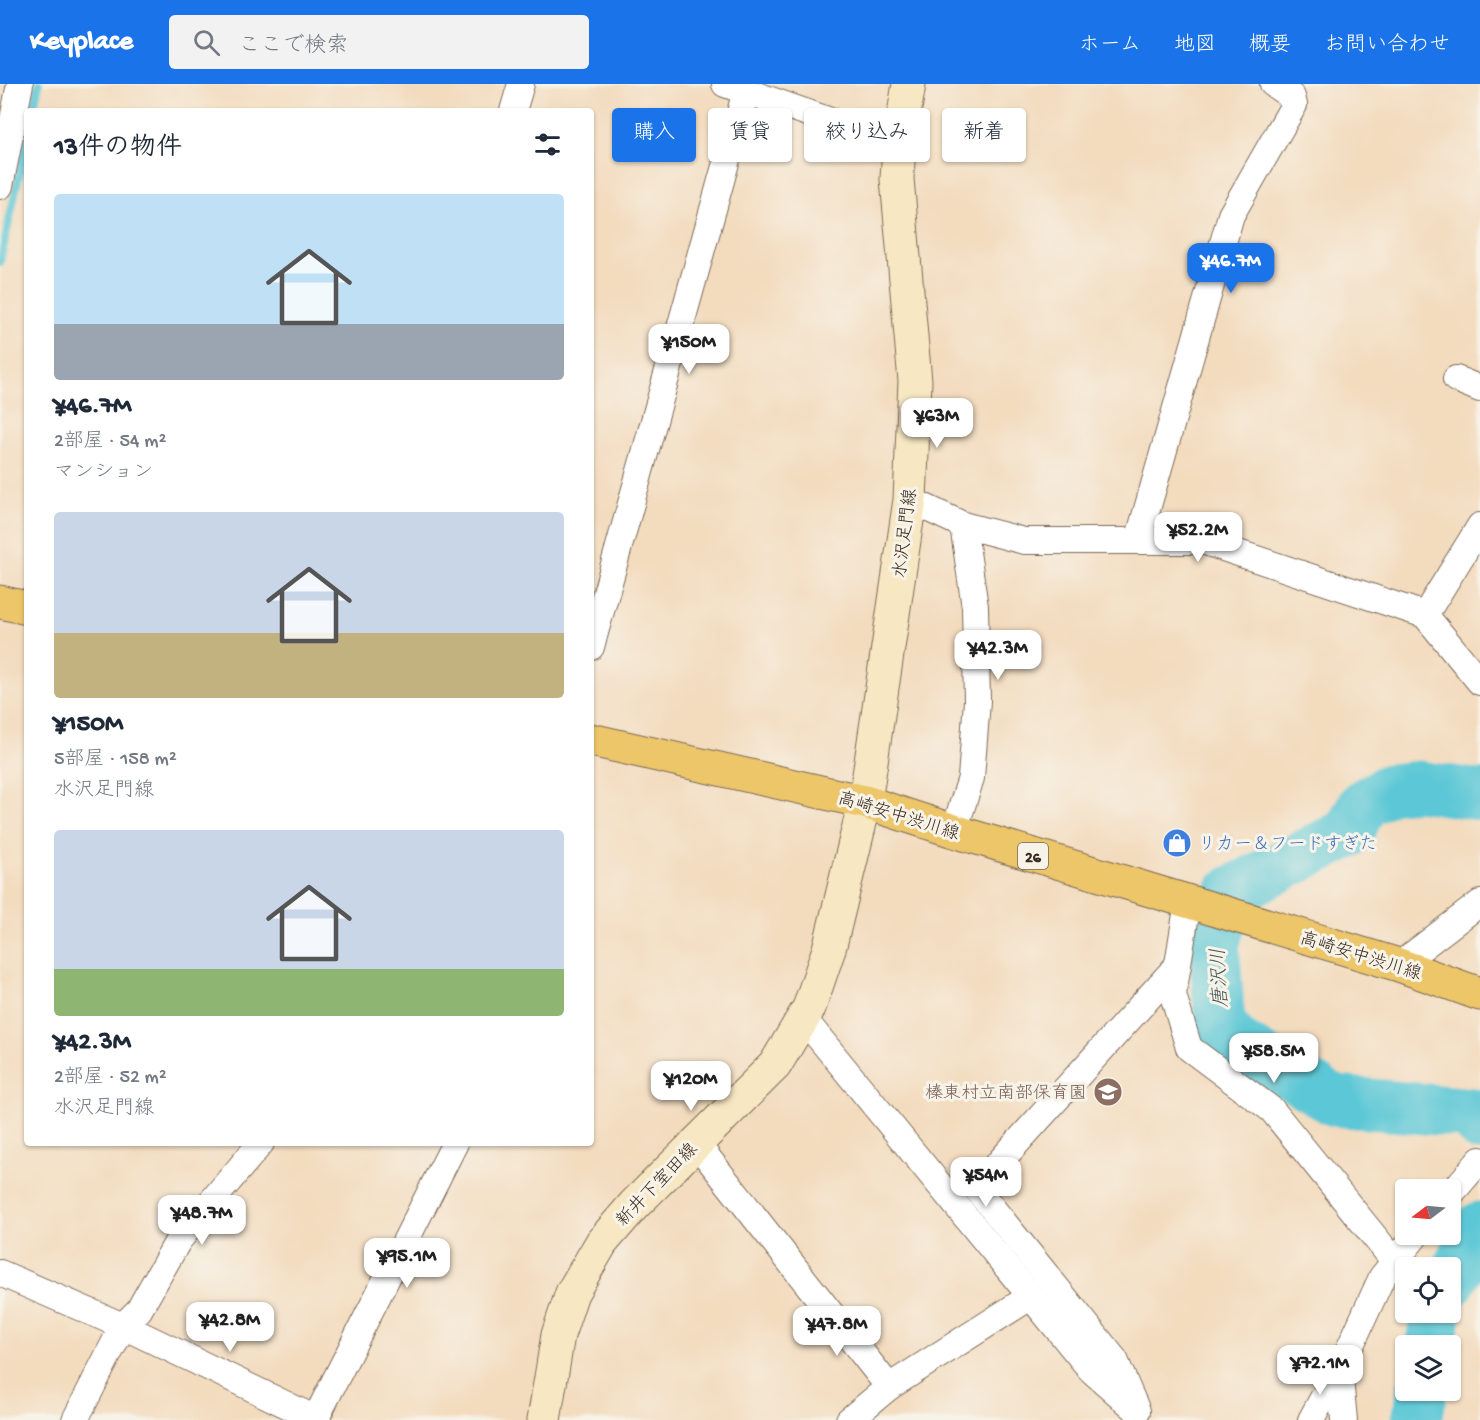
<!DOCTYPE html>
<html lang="ja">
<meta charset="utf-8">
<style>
:root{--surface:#fff;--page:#f2f2f3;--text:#1f2937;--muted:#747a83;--accent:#1a73e8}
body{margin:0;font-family:"Gochi Hand","Klee One",sans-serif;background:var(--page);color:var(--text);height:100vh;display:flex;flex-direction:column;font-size:22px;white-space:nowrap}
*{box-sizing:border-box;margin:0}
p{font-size:20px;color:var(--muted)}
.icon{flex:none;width:33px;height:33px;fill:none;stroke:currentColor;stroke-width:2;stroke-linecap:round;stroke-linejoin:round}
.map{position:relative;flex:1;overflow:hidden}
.drawer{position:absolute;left:24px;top:24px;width:570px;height:1038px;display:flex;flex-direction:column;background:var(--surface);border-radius:6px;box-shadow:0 2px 4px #0004}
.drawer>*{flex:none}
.banner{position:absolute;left:612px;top:24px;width:570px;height:54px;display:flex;gap:12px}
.needle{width:39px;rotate:254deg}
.buttons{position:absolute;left:1395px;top:1095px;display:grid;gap:12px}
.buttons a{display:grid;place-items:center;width:66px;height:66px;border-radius:6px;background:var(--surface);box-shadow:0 2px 4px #0004;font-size:30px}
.price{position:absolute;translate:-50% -51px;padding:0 14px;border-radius:12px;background:#fff;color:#222;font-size:20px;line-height:39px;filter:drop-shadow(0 2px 3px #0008)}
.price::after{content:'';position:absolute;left:50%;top:36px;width:18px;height:14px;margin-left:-9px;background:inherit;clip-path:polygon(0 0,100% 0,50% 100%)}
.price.selected{background:var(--accent);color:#fff}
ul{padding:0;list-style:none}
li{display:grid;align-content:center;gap:12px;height:318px;padding:0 30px}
li span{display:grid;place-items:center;height:186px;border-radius:6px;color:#555}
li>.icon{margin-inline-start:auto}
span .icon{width:108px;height:108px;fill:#fffc;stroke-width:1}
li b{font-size:26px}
h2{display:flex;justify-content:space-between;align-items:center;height:72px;padding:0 30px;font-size:26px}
.tag{padding:0 21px;border-radius:6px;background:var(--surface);box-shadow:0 2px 4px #0004;font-size:21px;line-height:54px}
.tag.selected{background:var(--accent);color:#fff}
header{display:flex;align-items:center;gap:36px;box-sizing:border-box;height:84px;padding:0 30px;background:var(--accent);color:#fff}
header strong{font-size:28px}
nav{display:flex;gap:33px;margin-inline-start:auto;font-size:21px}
.search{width:420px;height:54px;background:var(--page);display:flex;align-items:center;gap:15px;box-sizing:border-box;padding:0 21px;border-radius:6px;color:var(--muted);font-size:22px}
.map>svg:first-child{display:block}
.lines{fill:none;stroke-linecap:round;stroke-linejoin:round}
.stream{stroke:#5cc7d6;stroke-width:8}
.river{stroke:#5cc7d6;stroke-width:51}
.minor-casing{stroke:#7b6856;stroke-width:28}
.secondary-casing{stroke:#7b6856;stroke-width:35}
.primary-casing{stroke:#7b6856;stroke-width:35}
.minor{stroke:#fff;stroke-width:26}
.secondary{stroke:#f7e8c3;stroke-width:33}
.primary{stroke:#ecc669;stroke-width:33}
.labels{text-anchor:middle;stroke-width:6;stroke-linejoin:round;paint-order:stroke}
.shield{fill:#f7f3e8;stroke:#73665b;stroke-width:1.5}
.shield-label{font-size:16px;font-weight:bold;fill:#3b2a1e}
.street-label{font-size:18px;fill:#3b2a1e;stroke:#f7f3e8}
.shop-label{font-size:18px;fill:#366cbe;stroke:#f7f3e8;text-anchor:start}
.education-label{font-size:18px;fill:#785e54;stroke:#f7f3e8;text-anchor:end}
.water-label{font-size:20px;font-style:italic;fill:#455955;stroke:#f7f3e8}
</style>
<header>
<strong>Keyplace</strong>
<div class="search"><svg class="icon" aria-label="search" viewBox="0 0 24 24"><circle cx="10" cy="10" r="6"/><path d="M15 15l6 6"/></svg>ここで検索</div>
<nav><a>ホーム</a><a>地図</a><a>概要</a><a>お問い合わせ</a></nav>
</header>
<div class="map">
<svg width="1480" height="1336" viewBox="0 0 1480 1336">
<rect width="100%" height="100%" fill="#f7f3e8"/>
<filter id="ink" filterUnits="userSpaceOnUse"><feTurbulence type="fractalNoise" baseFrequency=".0167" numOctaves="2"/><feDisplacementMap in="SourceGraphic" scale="12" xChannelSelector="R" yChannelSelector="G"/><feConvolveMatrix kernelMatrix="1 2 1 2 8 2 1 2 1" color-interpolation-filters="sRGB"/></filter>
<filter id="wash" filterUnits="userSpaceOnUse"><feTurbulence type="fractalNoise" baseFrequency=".008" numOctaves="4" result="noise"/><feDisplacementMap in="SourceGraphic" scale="24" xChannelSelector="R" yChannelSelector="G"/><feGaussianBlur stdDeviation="1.35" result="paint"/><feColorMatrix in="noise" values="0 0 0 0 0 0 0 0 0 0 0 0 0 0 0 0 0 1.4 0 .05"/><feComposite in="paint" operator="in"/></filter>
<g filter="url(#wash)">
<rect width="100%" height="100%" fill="#f3dbbe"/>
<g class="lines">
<g class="stream">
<path d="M33,27L39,0"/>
<path d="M0,178L27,56"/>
</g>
<g class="river">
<path d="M1480,711L1418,702L1389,705L1363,720L1348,749L1230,808L1214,860L1220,939L1236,959L1335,1017L1472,1029L1480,1042"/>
<path d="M1450,1199L1480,1143"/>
<path d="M1430,1262L1437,1228"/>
<path d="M1417,1336L1422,1306"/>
</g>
</g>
</g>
<g filter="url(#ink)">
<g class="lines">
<g class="minor-casing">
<g id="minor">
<path d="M725,0L899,61"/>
<path d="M513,27L521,0"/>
<path d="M0,102L20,0"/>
<path d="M1456,295L1480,305"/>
<path d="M910,416L963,441L1024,457H1202L1425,531L1480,598"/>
<path d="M1138,457L1231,131L1294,21L1292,13L1273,0"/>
<path d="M1425,531L1480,442"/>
<path d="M591,563L746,7"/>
<path d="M954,747L971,694L977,617L975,523L963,441"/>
<path d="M1188,818L1173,911L1189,964L1272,1026L1395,1178"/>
<path d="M1399,881L1480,819"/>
<path d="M803,934L1091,1286L1132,1322"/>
<path d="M696,1059L889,1303L1030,1213"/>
<path d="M1450,1111L1480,1076"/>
<path d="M0,1189L123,1242L318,1336"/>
<path d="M1339,1285L1344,1336"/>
<path d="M1137,1327L1115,1276L976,1104L1178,881"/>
<path d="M75,1336L123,1242L139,1226L178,1157L261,1059"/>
<path d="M315,1336L455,1059"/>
<path d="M849,1336L889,1303"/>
<path d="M1311,1336L1345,1274L1382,1193L1417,1150"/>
</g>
</g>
<g class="secondary-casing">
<path id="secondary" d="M544,1336L558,1251L572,1209L602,1158L634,1121L775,981L809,924L829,865L865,718L910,416L915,297L897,95L899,61L909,0"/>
</g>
<g class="primary-casing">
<g id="primary">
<path d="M0,518L27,524"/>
<path d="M591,656L865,718L954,747L1399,881L1480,910"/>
</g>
</g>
<use href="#minor" class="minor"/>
<use href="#secondary" class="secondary"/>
<use href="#primary" class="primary"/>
</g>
</g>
<defs>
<g id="shop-disc" transform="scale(1.5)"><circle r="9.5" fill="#3f7fe0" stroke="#f7f3e8"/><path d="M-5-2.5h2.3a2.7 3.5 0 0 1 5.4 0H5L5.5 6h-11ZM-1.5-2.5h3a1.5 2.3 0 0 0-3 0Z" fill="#fff"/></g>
<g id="school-disc" transform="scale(1.5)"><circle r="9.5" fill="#8d6e63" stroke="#f7f3e8"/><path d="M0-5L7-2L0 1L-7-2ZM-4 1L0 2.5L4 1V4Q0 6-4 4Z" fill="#fff"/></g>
</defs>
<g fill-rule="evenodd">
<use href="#shop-disc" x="1177" y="759"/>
<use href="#school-disc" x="1108" y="1008"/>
</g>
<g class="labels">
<rect class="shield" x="1018" y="759" width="30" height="26" rx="4.5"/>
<g class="shield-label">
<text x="1033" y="778">26</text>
</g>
<g class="street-label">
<text transform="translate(904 449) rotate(-83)" y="6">水沢足門線</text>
<text transform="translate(899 731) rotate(17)" y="6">高崎安中渋川線</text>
<text transform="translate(1361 871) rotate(17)" y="6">高崎安中渋川線</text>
<text transform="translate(656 1100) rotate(-46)" y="6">新井下室田線</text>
</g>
<g class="shop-label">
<text x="1198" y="765">リカー＆フードすぎた</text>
</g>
<g class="education-label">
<text x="1087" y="1014">榛東村立南部保育園</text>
</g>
<g class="water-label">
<text transform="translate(1218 894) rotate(-93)" y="7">唐沢川</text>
</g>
</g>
</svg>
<div class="buttons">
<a><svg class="needle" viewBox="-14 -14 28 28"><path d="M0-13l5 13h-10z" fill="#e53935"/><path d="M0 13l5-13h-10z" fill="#747a83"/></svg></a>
<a><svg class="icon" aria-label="locate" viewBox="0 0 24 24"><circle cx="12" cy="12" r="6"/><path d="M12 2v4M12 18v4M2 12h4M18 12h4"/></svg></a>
<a><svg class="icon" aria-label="layers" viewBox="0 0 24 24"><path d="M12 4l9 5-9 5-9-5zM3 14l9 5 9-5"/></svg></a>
</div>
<b class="price selected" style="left:1231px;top:210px">¥46.7M</b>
<b class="price" style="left:689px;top:291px">¥150M</b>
<b class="price" style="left:937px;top:365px">¥63M</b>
<b class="price" style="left:1198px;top:479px">¥52.2M</b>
<b class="price" style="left:998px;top:597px">¥42.3M</b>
<b class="price" style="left:1274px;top:1000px">¥58.5M</b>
<b class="price" style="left:691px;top:1028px">¥120M</b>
<b class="price" style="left:986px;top:1124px">¥54M</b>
<b class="price" style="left:202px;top:1162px">¥48.7M</b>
<b class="price" style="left:407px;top:1205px">¥95.1M</b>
<b class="price" style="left:230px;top:1269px">¥42.8M</b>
<b class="price" style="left:837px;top:1273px">¥47.8M</b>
<b class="price" style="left:1320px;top:1312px">¥72.1M</b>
<div class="banner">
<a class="tag selected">購入</a>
<a class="tag">賃貸</a>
<a class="tag">絞り込み</a>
<a class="tag">新着</a>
</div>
<section class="drawer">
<h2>13件の物件<svg class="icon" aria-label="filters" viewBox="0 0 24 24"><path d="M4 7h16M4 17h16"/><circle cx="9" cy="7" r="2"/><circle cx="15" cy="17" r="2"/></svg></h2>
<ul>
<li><span style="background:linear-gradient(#bfe0f5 70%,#9aa5b1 0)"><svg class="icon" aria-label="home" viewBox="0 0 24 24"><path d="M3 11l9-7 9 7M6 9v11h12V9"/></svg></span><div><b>¥46.7M</b><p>2部屋 · 54 m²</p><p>マンション</p></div></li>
<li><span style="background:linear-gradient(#c9d6e8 65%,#c2b280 0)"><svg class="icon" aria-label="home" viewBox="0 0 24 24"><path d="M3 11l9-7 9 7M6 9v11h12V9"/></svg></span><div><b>¥150M</b><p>5部屋 · 158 m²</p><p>水沢足門線</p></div></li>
<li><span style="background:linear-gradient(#c9d6e8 75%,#8fb573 0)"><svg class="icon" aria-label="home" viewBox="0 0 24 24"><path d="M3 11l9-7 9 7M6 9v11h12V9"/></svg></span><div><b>¥42.3M</b><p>2部屋 · 52 m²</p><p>水沢足門線</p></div></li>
</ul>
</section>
</div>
